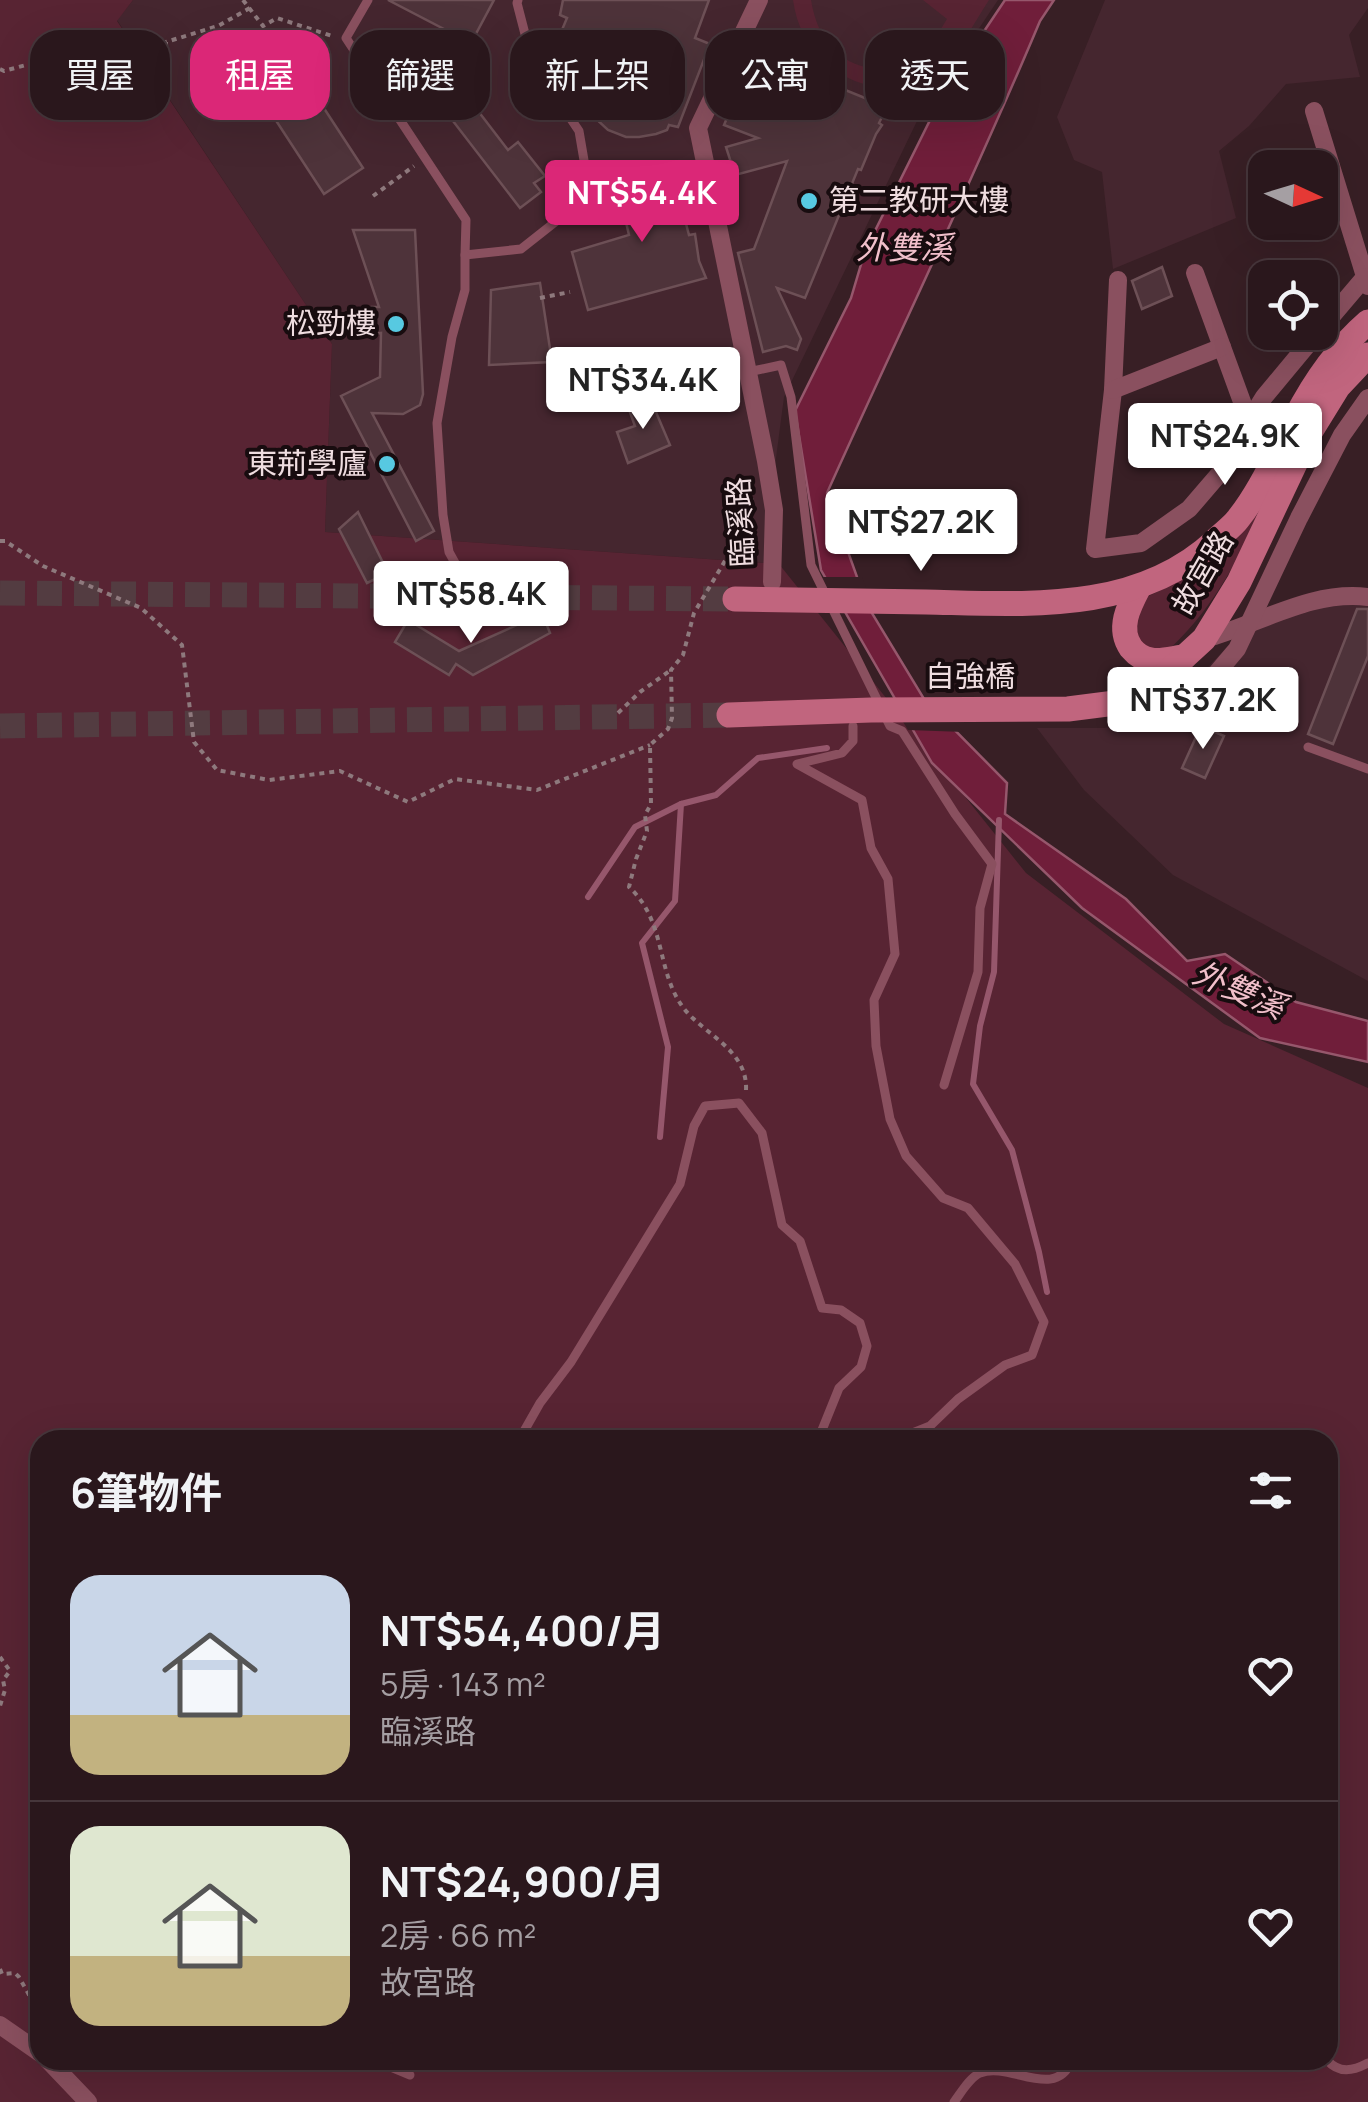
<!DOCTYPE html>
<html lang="zh-TW">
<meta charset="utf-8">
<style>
:root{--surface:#2a171c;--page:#322025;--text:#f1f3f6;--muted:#a59fa3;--line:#46363b;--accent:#db2777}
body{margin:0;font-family:Manrope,"Noto Sans TC",sans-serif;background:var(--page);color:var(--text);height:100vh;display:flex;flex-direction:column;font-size:38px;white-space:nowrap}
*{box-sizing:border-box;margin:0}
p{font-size:32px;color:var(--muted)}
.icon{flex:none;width:55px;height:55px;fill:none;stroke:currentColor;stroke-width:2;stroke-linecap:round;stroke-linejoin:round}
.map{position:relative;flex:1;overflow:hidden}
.details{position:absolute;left:30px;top:1430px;width:1308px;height:640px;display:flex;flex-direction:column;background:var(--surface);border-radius:30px;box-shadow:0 10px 40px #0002,0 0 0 2px var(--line)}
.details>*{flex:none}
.guide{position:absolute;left:30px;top:30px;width:1310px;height:90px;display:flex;gap:20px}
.needle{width:65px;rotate:94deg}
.tools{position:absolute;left:1248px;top:150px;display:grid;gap:20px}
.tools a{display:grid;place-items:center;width:90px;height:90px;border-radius:20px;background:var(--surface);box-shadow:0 10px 40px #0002,0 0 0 2px var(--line);font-size:50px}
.price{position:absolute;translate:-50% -85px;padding:0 22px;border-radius:10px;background:#fff;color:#222;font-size:32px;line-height:65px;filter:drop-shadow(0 2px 5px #0008)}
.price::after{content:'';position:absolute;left:50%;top:60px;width:30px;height:22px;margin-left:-15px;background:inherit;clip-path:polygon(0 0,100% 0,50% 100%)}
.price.current{background:var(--accent);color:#fff}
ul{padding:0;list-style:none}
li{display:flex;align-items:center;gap:30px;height:250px;padding:0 40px}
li+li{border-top:2px solid var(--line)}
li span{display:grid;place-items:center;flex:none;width:280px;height:200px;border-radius:30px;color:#555}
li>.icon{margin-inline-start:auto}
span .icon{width:120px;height:120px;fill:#fffc;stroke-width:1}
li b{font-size:42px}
h2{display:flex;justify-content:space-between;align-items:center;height:120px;padding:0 40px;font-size:42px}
.tag{padding:0 35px;border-radius:30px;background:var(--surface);box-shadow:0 10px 40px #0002,0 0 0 2px var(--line);font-size:35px;line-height:90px}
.tag.current{background:var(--accent);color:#fff}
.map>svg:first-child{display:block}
.built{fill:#45262f}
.green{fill:#582433;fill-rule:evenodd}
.water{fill:#701e3a;stroke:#96576c;stroke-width:2.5}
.pier{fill:#381f25}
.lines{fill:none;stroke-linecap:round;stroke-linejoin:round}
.stream{stroke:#96576c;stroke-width:6}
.building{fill:#4e333a;stroke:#6d5056;stroke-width:2.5}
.secondary-tunnel{stroke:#533c41;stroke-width:25;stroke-dasharray:25 12;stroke-linecap:butt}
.path{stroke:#8e797d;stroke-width:4;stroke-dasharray:5 5;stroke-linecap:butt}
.service{stroke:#8a505f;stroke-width:9}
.minor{stroke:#8a505f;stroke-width:18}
.secondary{stroke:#c1657e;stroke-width:25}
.poi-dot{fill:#57c9e1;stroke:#180c0f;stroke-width:4}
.labels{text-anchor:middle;stroke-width:8;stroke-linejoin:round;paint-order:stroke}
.poi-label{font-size:30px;fill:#efdde0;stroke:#180c0f;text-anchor:end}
.street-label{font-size:30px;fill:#efdde0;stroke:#180c0f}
.water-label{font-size:32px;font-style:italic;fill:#f1bfca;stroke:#180c0f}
</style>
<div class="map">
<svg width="1368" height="2102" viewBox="0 0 1368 2102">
<rect width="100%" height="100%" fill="#381f25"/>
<g class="built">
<path d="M133,0H998L917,121L784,397L771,496L779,564L325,532L332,344L117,20Z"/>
<path d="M1105,0H1368V8L1349,35L1360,77L1286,84L1249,126L1219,151L1236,218L1113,269L1102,172L1074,160L1057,117Z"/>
<path d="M1349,600L1368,604V981L1173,875L1084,790L1037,728H1104L1143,721L1175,702L1226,648L1282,615Z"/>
</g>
<g class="green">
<path d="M0,0H133L117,21L332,344L325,532L779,564L1026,873L1224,1024L1368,1088V2102H0ZM40,1440H1328V2060H40Z"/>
<path d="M793,0H811C818,42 840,67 884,70C896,71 912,68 921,59C932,48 939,31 947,19L923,0H989C973,24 953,64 929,80C918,88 906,88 892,88C840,87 800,52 793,0Z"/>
<path d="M1262,509C1237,563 1210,613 1165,653L1140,647L1131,626L1142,599C1190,578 1228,548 1262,509Z"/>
</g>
<path class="water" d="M1005,0H1054L1040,21C973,181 898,335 827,493L867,605L924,699L1007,783L1005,814L1126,899L1187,961L1225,954L1296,1002L1368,1021V1062L1260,1038L1082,908L932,763L821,570L795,411L851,298L865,251L946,88Z"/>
<g class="pier">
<path d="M819,577H862L872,603L840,613Z"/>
<path d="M931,699L964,732L908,730L891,702Z"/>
</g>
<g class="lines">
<g class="stream">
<path d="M999,820L994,972L980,1026L973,1084L1012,1150L1039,1252L1047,1292"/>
<path d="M588,897L635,827L681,804"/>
<path d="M660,1137L668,1047L642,943L675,901L681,804L716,795L758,758L827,748"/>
</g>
</g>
<g class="building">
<path d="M388,0H494L471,43Z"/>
<path d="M563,0H709L695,38L710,44L678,127L669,125L667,130L656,134L639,137H626L608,130L594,117L575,84L582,68L551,56L567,18L560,15Z"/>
<path d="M437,36L473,83L462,90L508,150L518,142L545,176L534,183L541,192L520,208L406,60Z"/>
<path d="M282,44L363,168L324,194L243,70Z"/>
<path d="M752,52L887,107L879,123L882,125L876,134L861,170L858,169L805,298L777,288L801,339L797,350L786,346L763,352L738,253L754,249L787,161L735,175L726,147L758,138L724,125L739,90Z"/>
<path d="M670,163L689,235L695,234L699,261L706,278L588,310L572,252L629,235L620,197L630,194L625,175Z"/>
<path d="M353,230H415L423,394L420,405L403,414L372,413L434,531L416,541L341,396L380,377L381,333L373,334L372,307H379Z"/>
<path d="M1162,267L1172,296L1142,309L1132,281Z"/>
<path d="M540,283L552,362L489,365L491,290Z"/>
<path d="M650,398L670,445L628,463L617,432L635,426L628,407Z"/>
<path d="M358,512L388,573L367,583L339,529Z"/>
<path d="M1357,609H1368V656L1333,744L1308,734Z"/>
<path d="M542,613L550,633L473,675L456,664L449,675L395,642L408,620L459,651L528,620L537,622Z"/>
<path d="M1201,726L1224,736L1205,778L1182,768Z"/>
</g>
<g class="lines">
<g class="secondary-tunnel">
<path d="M0,593L735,599"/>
<path d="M0,726L729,715"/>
</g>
<g class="path">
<path d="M243,0L263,26L277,18L335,37"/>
<path d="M0,69L4,71L55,57L136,97L152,95L167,83L166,42L218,26L250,8"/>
<path d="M373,196L414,166"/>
<path d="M540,298L570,292"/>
<path d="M0,541H5L43,566L141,608L182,645L194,742L217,770L269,780L340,771L408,802L455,779L537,790L650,745"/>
<path d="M618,713L640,692L671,670"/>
<path d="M746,1090C748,1049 702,1034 682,1006C656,969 666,921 629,887L636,859L647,831L645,815L651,804L650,745L668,729L672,718L671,670L683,655L694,613L738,539L752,498"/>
<path d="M0,1657L10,1671L3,1680L5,1690L0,1706"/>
<path d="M0,1969L2,1974L15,1973L19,1977L38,2011L39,2029"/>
</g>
<g class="service">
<path d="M368,0L346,38L466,220L465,255L521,249L578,204L586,172L579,131L532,61L517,3L518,0"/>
<path d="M465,255V290L452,337L437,423L443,515L449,552L460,572L525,604L534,614"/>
<path d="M748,372L781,365L791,397L811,565L890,726L902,731L955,814L992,864L980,908L978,972L944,1085"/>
<path d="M853,726V741L842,753L797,764L862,800L871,848L888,879L895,954L874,1000L876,1046L890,1119L906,1156L943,1198L968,1208L1015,1264L1044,1322L1032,1355L1005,1365L958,1399L930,1426L895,1440"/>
<path d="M1308,747L1368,769"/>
<path d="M519,1440L540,1403L571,1362L680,1184L694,1126L705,1106L739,1103L762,1133L782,1225L800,1241L822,1308L841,1310L860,1323L867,1346L861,1367L839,1388L818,1440"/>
<path d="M374,2060L410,2075"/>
<path d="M1327,2060C1339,2074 1353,2071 1368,2063"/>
<path d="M954,2102C961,2093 969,2078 980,2073C1010,2061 1055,2102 1072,2060"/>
</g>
<g class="minor">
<path d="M759,0L698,128L766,461L774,510L772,582"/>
<path d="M1314,111L1368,286"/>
<path d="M1195,273L1249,421"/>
<path d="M1118,280L1113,390L1095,549L1141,543L1189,509L1232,459L1249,421L1264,397L1318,332"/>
<path d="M1320,330L1365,277"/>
<path d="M1113,390L1222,347"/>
<path d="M1204,639C1259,625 1309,590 1368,597"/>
<path d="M1204,688L1237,649L1299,518L1342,435L1368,398"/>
<path d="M0,2025L40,2053"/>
<path d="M48,2060L88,2102"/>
</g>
<g class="secondary">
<path d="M1139,587C1129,606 1117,628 1131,648C1136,654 1142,659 1151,660C1161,662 1174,658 1184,657"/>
<path d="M735,599C798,600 862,601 926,602C1026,604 1137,614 1216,540C1223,533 1232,527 1238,519C1262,489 1277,452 1295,419C1313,384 1338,348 1368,322"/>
<path d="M729,715L871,710L1068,709L1115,703L1141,690L1167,673L1204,639L1239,582L1309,434L1338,387L1368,355"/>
</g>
</g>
<g class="poi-dot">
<circle cx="809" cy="201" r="10"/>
<circle cx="396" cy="324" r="10"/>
<circle cx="387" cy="464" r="10"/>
</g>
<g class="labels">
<g class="poi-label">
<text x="829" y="211" text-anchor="start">第二教研大樓</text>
<text x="376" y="334">松勁樓</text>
<text x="367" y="474">東荊學廬</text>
</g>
<g class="street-label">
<text transform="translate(741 522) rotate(-93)" y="10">臨溪路</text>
<text transform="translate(1203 573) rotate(-60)" y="10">故宮路</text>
<text x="970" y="687">自強橋</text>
</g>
<g class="water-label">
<text x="904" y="259">外雙溪</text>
<text transform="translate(1239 990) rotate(23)" y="11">外雙溪</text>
</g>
</g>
</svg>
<div class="tools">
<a><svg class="needle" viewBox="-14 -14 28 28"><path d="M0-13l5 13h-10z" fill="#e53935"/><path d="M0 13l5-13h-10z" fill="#a59fa3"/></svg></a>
<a><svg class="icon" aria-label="locate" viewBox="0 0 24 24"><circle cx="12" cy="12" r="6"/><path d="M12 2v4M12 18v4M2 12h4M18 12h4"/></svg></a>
</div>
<b class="price current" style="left:642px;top:245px">NT$54.4K</b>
<b class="price" style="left:643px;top:432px">NT$34.4K</b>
<b class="price" style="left:1225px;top:488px">NT$24.9K</b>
<b class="price" style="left:921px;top:574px">NT$27.2K</b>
<b class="price" style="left:471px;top:646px">NT$58.4K</b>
<b class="price" style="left:1203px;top:752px">NT$37.2K</b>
<div class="guide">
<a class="tag">買屋</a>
<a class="tag current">租屋</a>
<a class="tag">篩選</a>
<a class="tag">新上架</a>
<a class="tag">公寓</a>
<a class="tag">透天</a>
</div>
<section class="details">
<h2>6筆物件<svg class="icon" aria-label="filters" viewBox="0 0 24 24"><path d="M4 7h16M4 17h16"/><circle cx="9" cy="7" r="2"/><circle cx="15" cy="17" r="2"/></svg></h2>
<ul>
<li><span style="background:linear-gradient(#c9d6e8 70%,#c2b280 0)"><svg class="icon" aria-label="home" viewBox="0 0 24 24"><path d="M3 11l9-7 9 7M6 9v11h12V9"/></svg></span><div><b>NT$54,400/月</b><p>5房 · 143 m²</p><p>臨溪路</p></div><svg class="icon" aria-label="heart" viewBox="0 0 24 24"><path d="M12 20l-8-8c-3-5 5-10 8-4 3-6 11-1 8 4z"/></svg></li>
<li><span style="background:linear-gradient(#dfe7d0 65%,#c2b280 0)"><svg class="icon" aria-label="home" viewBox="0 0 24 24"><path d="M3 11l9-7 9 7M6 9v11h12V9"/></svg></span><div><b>NT$24,900/月</b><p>2房 · 66 m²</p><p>故宮路</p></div><svg class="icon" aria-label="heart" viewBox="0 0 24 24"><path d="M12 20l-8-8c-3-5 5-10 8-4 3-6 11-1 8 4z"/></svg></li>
</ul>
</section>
</div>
